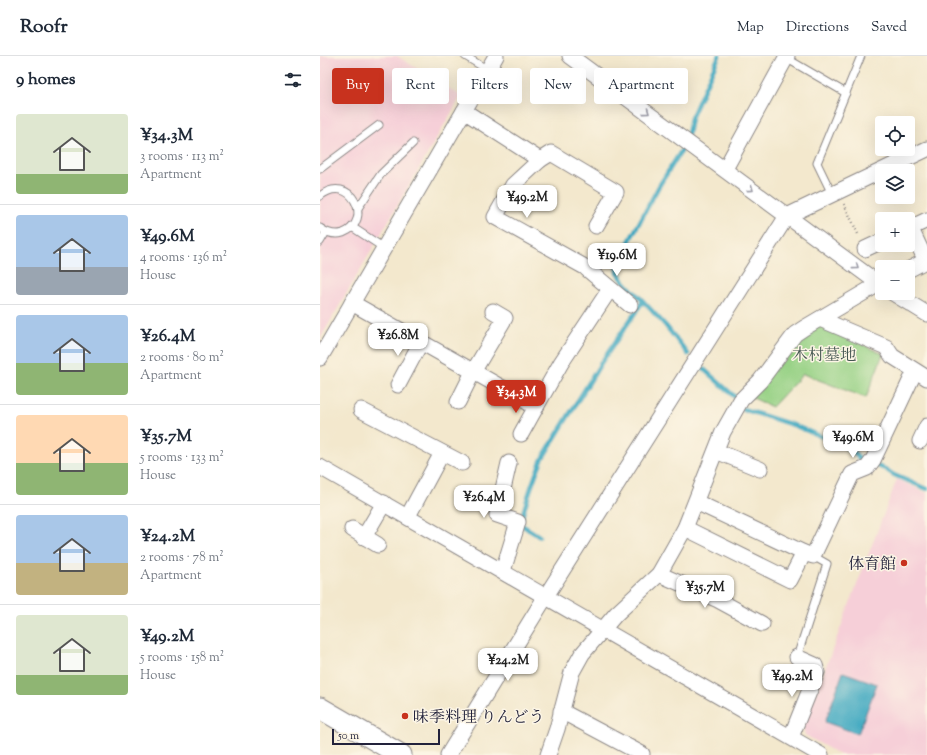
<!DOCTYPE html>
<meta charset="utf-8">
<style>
:root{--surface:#fff;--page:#f6f6f7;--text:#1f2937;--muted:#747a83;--line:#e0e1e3;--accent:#c8321e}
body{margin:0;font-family:"Sorts Mill Goudy","Noto Serif JP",serif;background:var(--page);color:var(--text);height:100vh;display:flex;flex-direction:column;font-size:15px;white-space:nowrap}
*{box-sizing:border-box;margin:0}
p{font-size:13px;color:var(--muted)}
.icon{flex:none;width:22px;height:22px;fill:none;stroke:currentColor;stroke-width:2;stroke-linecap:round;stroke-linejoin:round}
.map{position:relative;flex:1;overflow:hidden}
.sheet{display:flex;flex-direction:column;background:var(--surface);width:320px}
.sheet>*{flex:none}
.top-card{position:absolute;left:12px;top:12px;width:380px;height:36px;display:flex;gap:8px}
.controls{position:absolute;left:555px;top:60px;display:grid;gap:8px}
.controls a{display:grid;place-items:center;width:40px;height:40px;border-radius:4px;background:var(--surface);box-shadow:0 4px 16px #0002;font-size:20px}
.scale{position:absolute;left:12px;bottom:10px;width:108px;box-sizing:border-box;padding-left:4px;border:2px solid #22223b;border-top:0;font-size:11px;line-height:14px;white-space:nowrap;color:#22223b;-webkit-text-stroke:3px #fcf5e5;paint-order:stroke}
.price{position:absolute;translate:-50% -34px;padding:0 9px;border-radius:8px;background:#fff;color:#222;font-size:13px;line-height:26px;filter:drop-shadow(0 1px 2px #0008)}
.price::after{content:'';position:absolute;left:50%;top:24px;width:12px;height:9px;margin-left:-6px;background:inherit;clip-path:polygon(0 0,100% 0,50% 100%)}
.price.active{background:var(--accent);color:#fff}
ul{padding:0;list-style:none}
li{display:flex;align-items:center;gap:12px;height:100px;padding:0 16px}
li+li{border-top:1px solid var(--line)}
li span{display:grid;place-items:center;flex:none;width:112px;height:80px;border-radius:4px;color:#555}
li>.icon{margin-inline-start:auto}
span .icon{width:48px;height:48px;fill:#fffc;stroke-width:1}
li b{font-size:17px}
h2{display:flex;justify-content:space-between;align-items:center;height:48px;padding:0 16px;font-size:17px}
.pill{padding:0 14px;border-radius:4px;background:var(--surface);box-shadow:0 4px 16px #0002;font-size:14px;line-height:36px}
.pill.active{background:var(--accent);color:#fff}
header{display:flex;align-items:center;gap:24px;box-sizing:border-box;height:56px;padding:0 20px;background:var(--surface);border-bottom:1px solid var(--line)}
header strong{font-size:19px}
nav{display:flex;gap:22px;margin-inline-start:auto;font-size:14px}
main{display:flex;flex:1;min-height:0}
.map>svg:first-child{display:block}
.built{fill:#f6cfd8}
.green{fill:#98d286;stroke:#5d7a60}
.water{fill:#41a9c1;stroke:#32667e}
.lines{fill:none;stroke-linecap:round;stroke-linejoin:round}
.stream{stroke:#41a9c1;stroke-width:4.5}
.lane-casing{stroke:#8a8584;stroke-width:9}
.street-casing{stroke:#8a8584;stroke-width:17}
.secondary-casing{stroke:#8a8584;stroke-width:23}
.path{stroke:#8a8584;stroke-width:2.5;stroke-dasharray:1 3;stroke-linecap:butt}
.lane{stroke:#fff;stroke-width:7}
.street{stroke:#fff;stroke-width:15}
.secondary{stroke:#fff;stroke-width:21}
.oneway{stroke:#9c9ca7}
.poi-dot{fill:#c8321e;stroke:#fcf5e5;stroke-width:1.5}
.labels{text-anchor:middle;stroke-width:3;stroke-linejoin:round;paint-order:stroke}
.park-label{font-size:16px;fill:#455752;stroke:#fcf5e5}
.poi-label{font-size:16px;fill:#22223b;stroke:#fcf5e5;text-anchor:end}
</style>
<header>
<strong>Roofr</strong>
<nav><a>Map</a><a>Directions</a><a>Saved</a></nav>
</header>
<main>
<section class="sheet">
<h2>9 homes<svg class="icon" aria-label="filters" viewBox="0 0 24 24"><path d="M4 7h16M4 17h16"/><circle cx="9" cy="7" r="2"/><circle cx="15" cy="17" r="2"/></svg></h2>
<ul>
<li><span style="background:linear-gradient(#dfe7d0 75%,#8fb573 0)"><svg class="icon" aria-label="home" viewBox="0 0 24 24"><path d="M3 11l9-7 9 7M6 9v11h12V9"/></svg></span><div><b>¥34.3M</b><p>3 rooms · 113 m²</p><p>Apartment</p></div></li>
<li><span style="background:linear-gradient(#a9c7e8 65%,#9aa5b1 0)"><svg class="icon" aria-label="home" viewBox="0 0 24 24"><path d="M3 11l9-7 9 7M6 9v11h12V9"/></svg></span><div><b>¥49.6M</b><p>4 rooms · 136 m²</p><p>House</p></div></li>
<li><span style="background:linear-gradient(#a9c7e8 60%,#8fb573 0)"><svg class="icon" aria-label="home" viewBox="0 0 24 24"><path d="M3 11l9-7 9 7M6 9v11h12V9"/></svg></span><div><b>¥26.4M</b><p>2 rooms · 80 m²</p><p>Apartment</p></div></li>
<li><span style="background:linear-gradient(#ffd9b3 60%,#8fb573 0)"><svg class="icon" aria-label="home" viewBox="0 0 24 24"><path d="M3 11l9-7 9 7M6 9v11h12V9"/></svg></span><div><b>¥35.7M</b><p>5 rooms · 133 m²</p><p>House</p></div></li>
<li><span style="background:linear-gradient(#a9c7e8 60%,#c2b280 0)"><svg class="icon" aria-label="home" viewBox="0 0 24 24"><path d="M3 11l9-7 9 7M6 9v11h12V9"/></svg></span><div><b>¥24.2M</b><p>2 rooms · 78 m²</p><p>Apartment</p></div></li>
<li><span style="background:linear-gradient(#dfe7d0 75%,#8fb573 0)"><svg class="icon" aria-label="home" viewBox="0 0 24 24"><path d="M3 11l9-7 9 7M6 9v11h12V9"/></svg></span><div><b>¥49.2M</b><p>5 rooms · 158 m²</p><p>House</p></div></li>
</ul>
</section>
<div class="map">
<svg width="607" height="699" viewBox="0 0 607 699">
<rect width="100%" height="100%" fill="#fcf5e5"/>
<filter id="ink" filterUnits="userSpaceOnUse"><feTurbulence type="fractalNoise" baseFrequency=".025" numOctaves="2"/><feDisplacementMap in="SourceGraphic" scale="8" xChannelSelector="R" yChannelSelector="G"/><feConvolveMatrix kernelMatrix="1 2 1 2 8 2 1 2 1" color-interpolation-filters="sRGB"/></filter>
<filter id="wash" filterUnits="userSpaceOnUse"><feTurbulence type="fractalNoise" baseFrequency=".012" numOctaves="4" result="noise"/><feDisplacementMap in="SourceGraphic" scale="16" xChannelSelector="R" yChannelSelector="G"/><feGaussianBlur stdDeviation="0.9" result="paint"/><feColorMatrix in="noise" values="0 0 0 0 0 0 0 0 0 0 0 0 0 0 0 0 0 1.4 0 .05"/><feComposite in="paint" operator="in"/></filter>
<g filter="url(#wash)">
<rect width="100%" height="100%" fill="#f3e8cd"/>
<g class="built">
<path d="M0,0H77L141,40L0,283Z"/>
<path d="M577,423L607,437V699H520L485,679L483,671Z"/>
</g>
<path class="green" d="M501,269L563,298L546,342L483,318L452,351L431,341L469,293L491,272Z"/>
<path class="water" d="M523,616L557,628L538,678L505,666Z"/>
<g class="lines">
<g class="stream">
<path d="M368,78L371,62L399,0"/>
<path d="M323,245L346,270L368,298"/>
<path d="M379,309L415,341"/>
<path d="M423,353L473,369L522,389L534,396L539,403L565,413L574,419L607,433"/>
<path d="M219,480L200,468C206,446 213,424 222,403L281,307L323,245C313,234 299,224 296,210L339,130L363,92"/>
</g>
</g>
</g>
<g filter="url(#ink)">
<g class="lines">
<g class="lane-casing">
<g id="lane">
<path d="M145,0L168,14"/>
<path d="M466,2L526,37"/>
<path d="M0,113L59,69"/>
<path d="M512,138L497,107L541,0"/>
<path d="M0,140C30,116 55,165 23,177C14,180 7,177 0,172"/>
<path d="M38,152L61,118L93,87"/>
<path d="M32,171L64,192"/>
<path d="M0,186L6,176"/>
<path d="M477,601L507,508L493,500"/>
</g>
</g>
<g class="street-casing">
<g id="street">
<path d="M250,0L562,230"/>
<path d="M144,55L220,104L231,97L296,136L276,170"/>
<path d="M220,104L193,129L175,161L263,210"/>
<path d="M405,113L467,0"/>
<path d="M590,171L606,205"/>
<path d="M588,173L607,164"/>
<path d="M545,193L562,185"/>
<path d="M267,213L310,249"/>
<path d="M588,214L607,204"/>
<path d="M573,237L607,258"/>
<path d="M32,247L216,351L241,307L290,233"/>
<path d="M500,263L566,291L572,300L607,322"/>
<path d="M0,302L176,0"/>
<path d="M78,329L101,286"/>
<path d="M138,346L153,316L185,262L173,255"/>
<path d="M41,354L142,407"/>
<path d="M201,378L216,351"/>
<path d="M600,385L607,370"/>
<path d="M396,395L440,413"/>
<path d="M0,411L501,699"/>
<path d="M376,446L484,497L493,500L532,418L547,412L553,404L595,315"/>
<path d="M88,460L122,397"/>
<path d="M365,472L470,524L484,497"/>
<path d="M32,473L58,489"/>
<path d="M44,481L64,447"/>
<path d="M183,515L198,466L177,459L189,407"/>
<path d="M339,518L398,544L442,568"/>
<path d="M241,655L322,698"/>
<path d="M471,681L497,616L495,609L477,601"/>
<path d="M128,699L226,540L467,160L607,93"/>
<path d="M228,699L237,673L252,616L262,598L296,558L339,518L365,472L403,376L421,344L440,325L475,278L484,272L562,226"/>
</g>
</g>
<g class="secondary-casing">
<path id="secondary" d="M0,652L81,699"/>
</g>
<path class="path" d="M524,148L539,180"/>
<use href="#lane" class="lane"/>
<use href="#street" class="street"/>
<use href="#secondary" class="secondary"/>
</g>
<defs><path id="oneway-chevron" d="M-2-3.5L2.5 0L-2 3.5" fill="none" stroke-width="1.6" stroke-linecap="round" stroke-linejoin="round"/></defs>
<g class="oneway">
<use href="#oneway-chevron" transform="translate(327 56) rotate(36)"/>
<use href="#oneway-chevron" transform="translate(431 133) rotate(37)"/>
<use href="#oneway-chevron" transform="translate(536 211) rotate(36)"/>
</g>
</g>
<g class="poi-dot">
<circle cx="584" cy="507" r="4"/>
<circle cx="85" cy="660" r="4"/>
</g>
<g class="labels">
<g class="park-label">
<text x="504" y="304">木村墓地</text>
</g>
<g class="poi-label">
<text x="576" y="513">体育館</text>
<text x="93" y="666" text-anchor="start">味季料理 りんどう</text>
</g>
</g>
</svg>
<div class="controls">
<a><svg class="icon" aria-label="locate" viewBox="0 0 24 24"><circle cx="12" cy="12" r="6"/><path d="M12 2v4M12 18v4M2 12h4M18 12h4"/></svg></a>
<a><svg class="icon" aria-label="layers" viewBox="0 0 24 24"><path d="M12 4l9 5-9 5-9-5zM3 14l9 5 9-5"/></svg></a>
<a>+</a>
<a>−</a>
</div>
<div class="scale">50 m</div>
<b class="price" style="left:207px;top:163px">¥49.2M</b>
<b class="price" style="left:297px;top:221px">¥19.6M</b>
<b class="price" style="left:78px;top:301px">¥26.8M</b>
<b class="price active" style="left:196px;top:358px">¥34.3M</b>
<b class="price" style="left:533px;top:403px">¥49.6M</b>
<b class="price" style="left:164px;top:463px">¥26.4M</b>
<b class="price" style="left:385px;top:553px">¥35.7M</b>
<b class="price" style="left:188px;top:626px">¥24.2M</b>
<b class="price" style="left:472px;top:642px">¥49.2M</b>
<div class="top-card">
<a class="pill active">Buy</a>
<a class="pill">Rent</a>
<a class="pill">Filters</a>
<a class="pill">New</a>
<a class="pill">Apartment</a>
</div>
</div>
</main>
